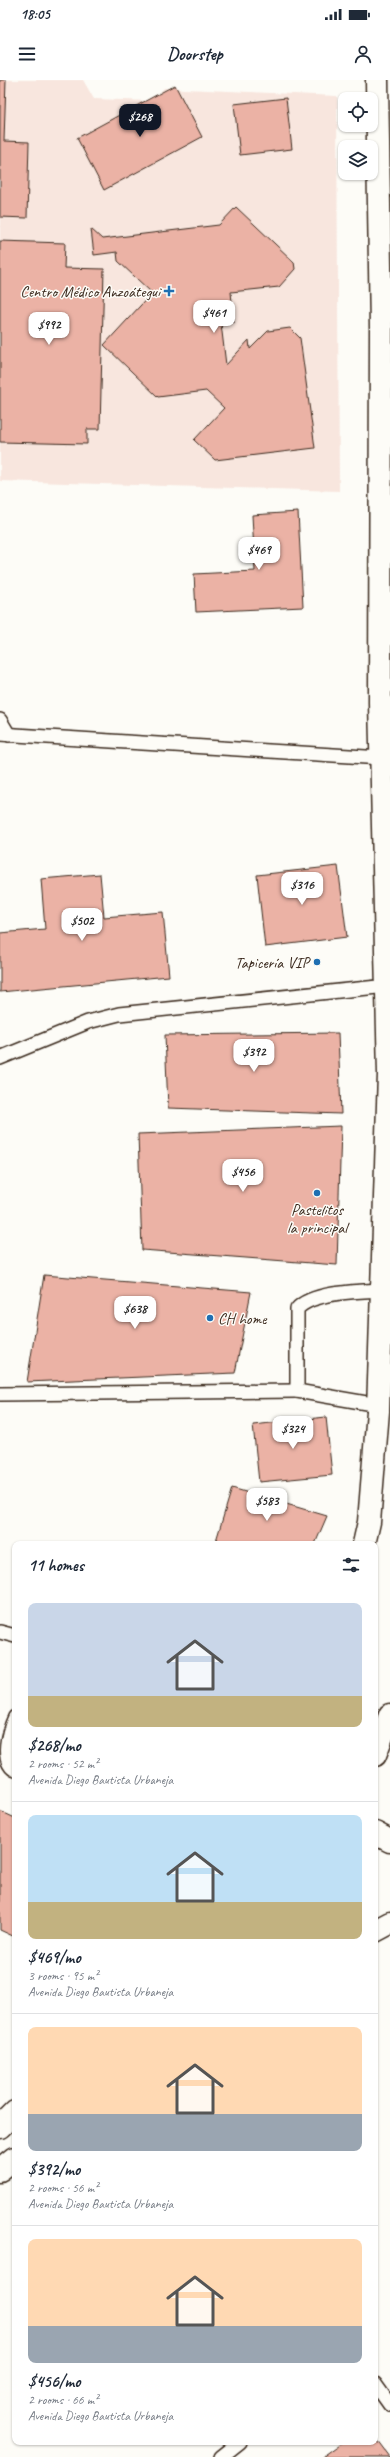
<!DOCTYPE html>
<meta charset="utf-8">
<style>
:root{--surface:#fff;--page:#f6f6f7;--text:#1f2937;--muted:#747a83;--line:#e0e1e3;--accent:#111827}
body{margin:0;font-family:Caveat,sans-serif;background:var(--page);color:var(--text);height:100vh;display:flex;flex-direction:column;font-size:15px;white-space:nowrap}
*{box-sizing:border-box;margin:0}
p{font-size:13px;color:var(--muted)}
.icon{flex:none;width:22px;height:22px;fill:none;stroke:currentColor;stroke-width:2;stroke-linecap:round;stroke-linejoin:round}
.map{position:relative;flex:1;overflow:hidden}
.panel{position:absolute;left:12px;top:1461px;width:366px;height:904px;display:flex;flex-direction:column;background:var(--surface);border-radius:8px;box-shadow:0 1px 3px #0004}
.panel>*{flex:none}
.tools{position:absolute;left:338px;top:12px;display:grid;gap:8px}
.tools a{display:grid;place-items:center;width:40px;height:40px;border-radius:8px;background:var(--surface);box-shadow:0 1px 3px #0004;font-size:20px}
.price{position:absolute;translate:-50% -34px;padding:0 9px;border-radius:8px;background:#fff;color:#222;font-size:13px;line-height:26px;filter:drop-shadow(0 1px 2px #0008)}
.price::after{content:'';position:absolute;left:50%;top:24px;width:12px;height:9px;margin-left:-6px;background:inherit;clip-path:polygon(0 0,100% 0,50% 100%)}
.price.active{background:var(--accent);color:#fff}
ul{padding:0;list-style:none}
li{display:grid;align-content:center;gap:8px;height:212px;padding:0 16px}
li+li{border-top:1px solid var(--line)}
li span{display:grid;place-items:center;height:124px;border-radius:8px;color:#555}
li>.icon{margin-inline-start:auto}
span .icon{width:72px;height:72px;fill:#fffc;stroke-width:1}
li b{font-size:17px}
h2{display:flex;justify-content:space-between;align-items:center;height:48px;padding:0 16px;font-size:17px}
.status{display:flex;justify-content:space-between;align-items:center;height:28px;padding:0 20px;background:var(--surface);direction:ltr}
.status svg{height:11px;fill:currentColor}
header{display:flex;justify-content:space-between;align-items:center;height:52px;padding:0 16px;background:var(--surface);font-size:18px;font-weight:600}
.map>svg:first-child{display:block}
.built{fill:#f8e6de}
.building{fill:#ebb2a5;stroke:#3b2a1e}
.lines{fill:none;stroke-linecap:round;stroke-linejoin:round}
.service-casing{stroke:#3b2a1e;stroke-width:16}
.minor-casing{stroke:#3b2a1e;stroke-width:25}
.service{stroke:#fdfcf7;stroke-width:13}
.minor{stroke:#fdfcf7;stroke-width:22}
.poi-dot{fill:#1f6fb2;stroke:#fdfcf7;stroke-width:1.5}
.labels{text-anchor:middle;stroke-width:3;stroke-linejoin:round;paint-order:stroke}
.poi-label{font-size:16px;fill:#3b2a1e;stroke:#fdfcf7;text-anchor:end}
</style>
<div class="status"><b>18:05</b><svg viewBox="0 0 49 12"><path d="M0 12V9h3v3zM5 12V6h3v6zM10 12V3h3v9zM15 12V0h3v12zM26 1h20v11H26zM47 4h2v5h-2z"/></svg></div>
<header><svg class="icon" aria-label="menu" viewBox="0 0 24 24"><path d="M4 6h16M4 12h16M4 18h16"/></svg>Doorstep<svg class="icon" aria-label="person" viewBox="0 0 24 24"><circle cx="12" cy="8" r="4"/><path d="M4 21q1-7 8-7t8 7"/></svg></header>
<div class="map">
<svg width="390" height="2377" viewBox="0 0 390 2377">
<rect width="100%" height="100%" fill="#fdfcf7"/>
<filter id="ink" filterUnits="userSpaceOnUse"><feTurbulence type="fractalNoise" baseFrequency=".025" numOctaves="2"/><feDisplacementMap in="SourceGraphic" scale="8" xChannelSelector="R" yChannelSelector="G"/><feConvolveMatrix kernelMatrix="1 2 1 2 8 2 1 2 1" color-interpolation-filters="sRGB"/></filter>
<g filter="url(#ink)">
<path class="built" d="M0,0H83L94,19L152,21L164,8L337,16L339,411L0,401Z"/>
<g class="building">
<path d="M0,0H6L4,61L29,62L27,138L0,137Z"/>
<path d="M175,5L202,57L104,110L77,58Z"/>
<path d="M286,18L292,69L240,75L234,24Z"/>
<path d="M236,127L294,182L295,189L279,207L231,212L234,243L219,227L226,285L249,260L250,269L268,251L290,248L300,258L315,368L215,380L194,360L224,328L206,311L158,317L104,265L152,213L118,181L117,172L94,175L91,149L102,159L219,145Z"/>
<path d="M0,161L65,163L64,188L104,189L100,349H87V364L0,362Z"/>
<path d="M298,432L303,527L196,532L194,494L255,491L252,435Z"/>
<path d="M338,786L347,857L265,867L257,795Z"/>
<path d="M100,794L104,837L163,832L169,896L0,912V853L45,849L41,799Z"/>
<path d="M338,953L341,1034L168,1028L165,955Z"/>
<path d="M341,1046L337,1185L142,1170L138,1054Z"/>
<path d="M44,1195L251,1212L235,1293L27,1302Z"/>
<path d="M326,1337L332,1395L259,1402L253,1345Z"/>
<path d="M232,1408L327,1436L315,1464H215Z"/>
<path d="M0,1731L15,1738V1857L0,1850Z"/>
<path d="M375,2357L390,2377H322L343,2362H375Z"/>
</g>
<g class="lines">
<g class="service-casing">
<g id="service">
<path d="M0,640L9,655"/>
<path d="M0,654L382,678"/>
<path d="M0,978L88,942L119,934L387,906"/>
<path d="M0,1314L297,1311"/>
<path d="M378,1325L297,1311V1229C311,1212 360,1211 382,1210"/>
<path d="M0,1552L15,1556"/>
<path d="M15,1637C8,1652 0,1681 15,1690"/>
<path d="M375,2304L390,2325"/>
<path d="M221,2377L240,2362"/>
</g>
</g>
<g class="minor-casing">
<g id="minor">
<path d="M364,1464L369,1442L378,1331L389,994L380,622L381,249L377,0"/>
<path d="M375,1675L390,1635"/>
<path d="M375,1753L390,1761"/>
<path d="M375,1851L390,1843"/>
<path d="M0,2047L15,2032"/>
<path d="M0,2090L15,2078"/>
</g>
</g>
<use href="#service" class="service"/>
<use href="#minor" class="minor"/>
</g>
</g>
<g class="poi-dot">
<path d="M167 205h4v4h4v4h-4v4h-4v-4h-4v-4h4z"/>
<circle cx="317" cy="882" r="4"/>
<circle cx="317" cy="1113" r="4"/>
<circle cx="210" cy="1238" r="4"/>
</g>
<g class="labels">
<g class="poi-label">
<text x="160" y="217">Centro Médico Anzoátegui</text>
<text x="309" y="888">Tapicería VIP</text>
<text x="317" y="1135" text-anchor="middle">Pastelitos<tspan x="317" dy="18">la principal</tspan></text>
<text x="218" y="1244" text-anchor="start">CH home</text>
</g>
</g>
</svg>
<div class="tools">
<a><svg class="icon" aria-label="locate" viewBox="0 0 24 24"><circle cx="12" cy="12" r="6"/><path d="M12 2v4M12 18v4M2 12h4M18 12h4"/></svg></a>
<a><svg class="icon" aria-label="layers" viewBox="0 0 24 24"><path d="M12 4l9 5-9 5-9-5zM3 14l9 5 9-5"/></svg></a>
</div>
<b class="price active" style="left:140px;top:58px">$268</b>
<b class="price" style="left:214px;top:254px">$461</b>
<b class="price" style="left:49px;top:266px">$992</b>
<b class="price" style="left:259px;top:491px">$469</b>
<b class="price" style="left:302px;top:826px">$316</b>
<b class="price" style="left:82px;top:862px">$502</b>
<b class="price" style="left:254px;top:993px">$392</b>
<b class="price" style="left:243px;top:1113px">$456</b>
<b class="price" style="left:135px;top:1250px">$638</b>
<b class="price" style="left:293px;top:1370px">$324</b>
<b class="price" style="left:267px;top:1442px">$583</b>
<section class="panel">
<h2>11 homes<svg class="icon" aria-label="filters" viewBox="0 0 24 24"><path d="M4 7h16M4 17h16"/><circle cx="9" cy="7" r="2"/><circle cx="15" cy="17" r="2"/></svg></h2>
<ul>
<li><span style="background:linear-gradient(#c9d6e8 75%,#c2b280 0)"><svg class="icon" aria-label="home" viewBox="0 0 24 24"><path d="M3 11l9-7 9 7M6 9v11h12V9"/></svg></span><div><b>$268/mo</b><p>2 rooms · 52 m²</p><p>Avenida Diego Bautista Urbaneja</p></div></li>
<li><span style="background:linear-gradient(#bfe0f5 70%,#c2b280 0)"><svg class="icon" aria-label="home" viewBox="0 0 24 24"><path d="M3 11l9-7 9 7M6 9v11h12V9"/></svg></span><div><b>$469/mo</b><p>3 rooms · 95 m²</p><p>Avenida Diego Bautista Urbaneja</p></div></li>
<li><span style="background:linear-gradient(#ffd9b3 70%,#9aa5b1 0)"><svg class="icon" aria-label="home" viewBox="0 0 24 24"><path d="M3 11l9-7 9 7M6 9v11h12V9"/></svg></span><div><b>$392/mo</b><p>2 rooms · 56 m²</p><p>Avenida Diego Bautista Urbaneja</p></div></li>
<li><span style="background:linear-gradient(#ffd9b3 70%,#9aa5b1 0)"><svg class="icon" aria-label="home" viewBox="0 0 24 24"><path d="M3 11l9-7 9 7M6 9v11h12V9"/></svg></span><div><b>$456/mo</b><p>2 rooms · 66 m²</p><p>Avenida Diego Bautista Urbaneja</p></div></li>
</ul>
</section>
</div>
